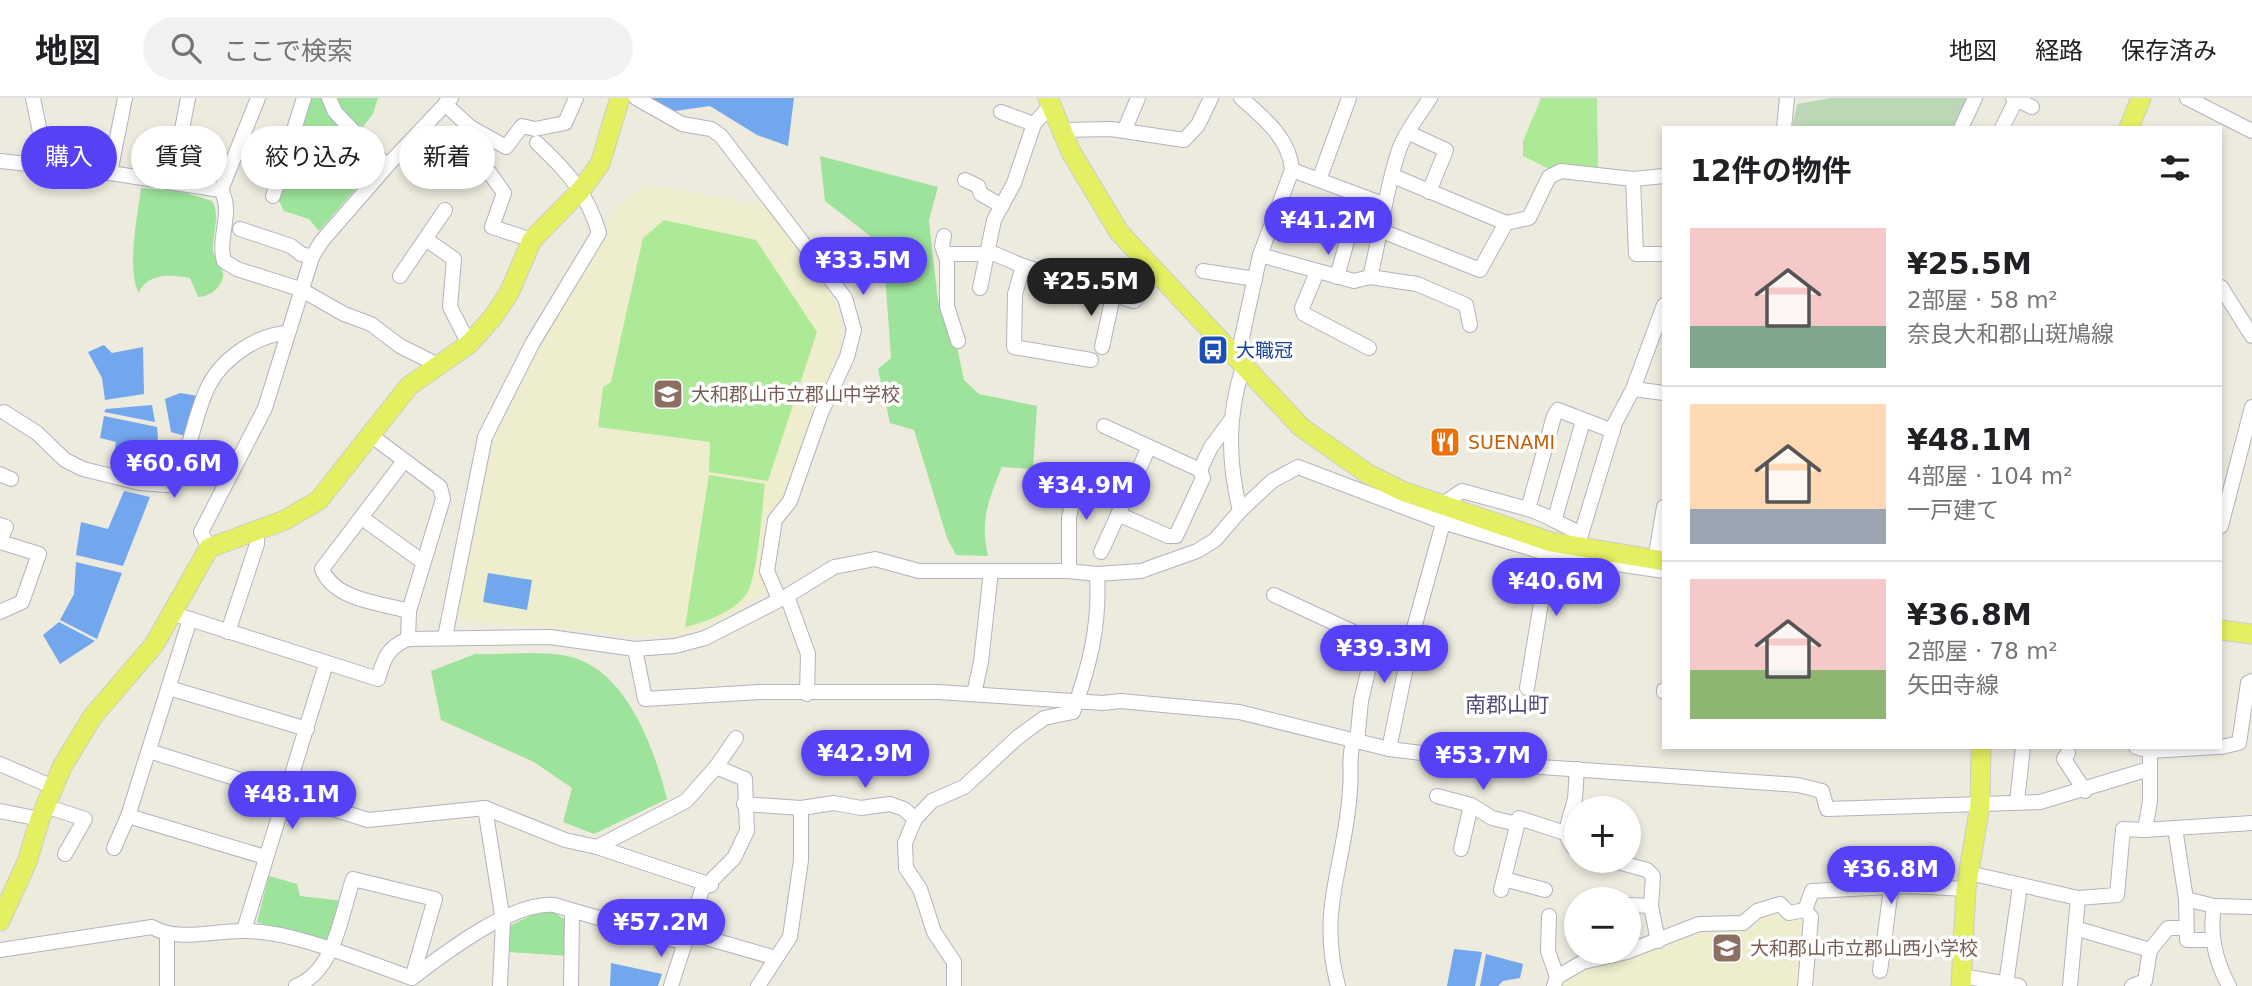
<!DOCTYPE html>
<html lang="ja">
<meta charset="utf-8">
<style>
:root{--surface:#fff;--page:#f2f2f2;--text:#202124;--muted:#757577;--line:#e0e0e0;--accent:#5741f7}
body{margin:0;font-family:"DejaVu Sans","Noto Sans JP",sans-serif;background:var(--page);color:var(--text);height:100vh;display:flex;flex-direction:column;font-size:26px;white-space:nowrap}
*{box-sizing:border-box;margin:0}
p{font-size:23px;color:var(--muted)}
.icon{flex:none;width:38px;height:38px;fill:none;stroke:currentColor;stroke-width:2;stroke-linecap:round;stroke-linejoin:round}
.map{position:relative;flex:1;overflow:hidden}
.drawer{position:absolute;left:1662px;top:28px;width:560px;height:623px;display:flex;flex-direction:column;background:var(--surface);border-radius:0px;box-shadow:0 4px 10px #0003}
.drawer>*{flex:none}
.top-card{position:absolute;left:21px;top:28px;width:665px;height:63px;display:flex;gap:14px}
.tools{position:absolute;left:1564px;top:698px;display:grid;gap:14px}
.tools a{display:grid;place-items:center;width:77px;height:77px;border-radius:50%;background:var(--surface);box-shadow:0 4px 10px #0003;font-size:35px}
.price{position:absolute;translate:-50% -60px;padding:0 16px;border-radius:24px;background:var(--accent);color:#fff;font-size:23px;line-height:46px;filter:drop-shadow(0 2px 4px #0008)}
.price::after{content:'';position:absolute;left:50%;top:42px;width:21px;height:16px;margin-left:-10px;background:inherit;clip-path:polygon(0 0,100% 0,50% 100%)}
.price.active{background:#222;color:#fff}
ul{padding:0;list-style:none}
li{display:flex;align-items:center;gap:21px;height:175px;padding:0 28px}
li+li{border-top:2px solid var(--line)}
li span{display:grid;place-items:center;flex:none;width:196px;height:140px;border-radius:0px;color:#555}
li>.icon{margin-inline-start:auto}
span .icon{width:84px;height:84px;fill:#fffc;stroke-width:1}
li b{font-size:30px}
h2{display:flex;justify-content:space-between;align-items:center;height:84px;padding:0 28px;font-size:30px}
.pill{padding:0 24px;border-radius:32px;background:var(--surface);box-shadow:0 4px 10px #0003;font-size:24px;line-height:63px}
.pill.active{background:var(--accent);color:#fff}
header{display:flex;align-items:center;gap:42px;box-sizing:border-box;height:98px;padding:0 35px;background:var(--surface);border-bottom:2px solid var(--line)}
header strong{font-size:33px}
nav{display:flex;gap:38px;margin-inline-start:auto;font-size:24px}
.search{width:490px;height:63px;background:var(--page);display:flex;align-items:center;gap:18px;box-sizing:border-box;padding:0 24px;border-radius:38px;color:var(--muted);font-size:26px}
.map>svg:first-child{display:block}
.education{fill:#eeeece}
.green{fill:#9ee39b}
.cemetery{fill:#bbd7b5}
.pitch{fill:#adea97}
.water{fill:#73a7ed}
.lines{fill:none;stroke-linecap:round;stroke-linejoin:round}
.minor-casing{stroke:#b3b2bf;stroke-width:16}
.major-casing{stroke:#ccc;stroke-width:21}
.minor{stroke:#fff;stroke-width:14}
.major{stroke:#e4ef61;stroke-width:19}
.labels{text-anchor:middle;stroke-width:7;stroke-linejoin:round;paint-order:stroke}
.transit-label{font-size:19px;fill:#164399;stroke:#fff;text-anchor:start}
.education-label{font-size:19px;fill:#785e54;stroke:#fff;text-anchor:start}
.food-label{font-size:19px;fill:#c56008;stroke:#fff;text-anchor:start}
.neighbourhood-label{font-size:21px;fill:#524c7c;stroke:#fff}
</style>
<header>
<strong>地図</strong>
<div class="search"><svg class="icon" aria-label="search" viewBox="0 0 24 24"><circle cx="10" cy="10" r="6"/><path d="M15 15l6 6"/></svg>ここで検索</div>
<nav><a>地図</a><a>経路</a><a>保存済み</a></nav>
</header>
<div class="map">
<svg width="2252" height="888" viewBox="0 0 2252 888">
<rect width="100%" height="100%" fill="#edebde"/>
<g class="education">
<path d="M645,86L769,109L828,192L837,210L842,227L840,244L799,365L785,400L769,420L764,441L762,470L770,491L712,526L680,537H631L450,522L474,444L493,343L500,327L529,266L616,111Z"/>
<path d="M1783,809L1805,815L1803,888H1560L1562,882L1586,867L1699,830L1752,827L1760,816Z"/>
</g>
<g class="green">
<path d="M307,0H378L373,16L357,36L385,57L319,133L309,121L284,113L279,103Z"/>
<path d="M820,58L938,89L929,122L938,203L957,249L964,282L979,296L1037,308L1033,371L1002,369C988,403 980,422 988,458L956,457L947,440L914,332L890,325L878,271L891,260L883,148L825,103Z"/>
<path d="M141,90L180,93L212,103C221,116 212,137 213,153C214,162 225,171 223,179C221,190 209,199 198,199L190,180C172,176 146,175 139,195C126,173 138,116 141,90Z"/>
<path d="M475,556C504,557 539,552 567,558C626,570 654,649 667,701L594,736L563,724L572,690L534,664L441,622L431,573Z"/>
<path d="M269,778L297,786L300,798L343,803L326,842L321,844L257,824Z"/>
<path d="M547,810L569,824L568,858L508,854L507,829Z"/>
</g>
<path class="cemetery" d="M1831,0H1967L1954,30H1792L1797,6Z"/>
<g class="pitch">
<path d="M1541,0H1597L1598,75L1549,71L1523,58V43Z"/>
<path d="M664,122L756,142L817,234L768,383L709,374L710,344L598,329L603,289L611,284L643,140Z"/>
<path d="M709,377L765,386C762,410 758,477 747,495C735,514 705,524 685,529Z"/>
</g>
<g class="water">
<path d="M650,0H794L788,48L757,37L710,8L675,13Z"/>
<path d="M104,247L112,255L143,249L144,296L105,302L102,280L88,254Z"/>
<path d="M180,295L198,298L185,338L171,334L165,301Z"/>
<path d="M152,307L155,324L104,314L106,311Z"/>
<path d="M104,318L157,329L158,340L151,373L140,370L141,363L114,356L116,344L100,340Z"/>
<path d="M124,393L150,399L123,468L76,457L81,424L108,431Z"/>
<path d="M76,464L122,475L97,541L60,522L74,496Z"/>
<path d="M488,475L532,482L527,512L483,504Z"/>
<path d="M59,524L95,543L60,566L43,537Z"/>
<path d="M1454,851L1482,854L1475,888H1447Z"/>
<path d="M1486,856L1523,866L1520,880L1503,883L1498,888H1480Z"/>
<path d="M611,865L662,876L658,888H610Z"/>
</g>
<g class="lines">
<g class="minor-casing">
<g id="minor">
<path d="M33,0L47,68"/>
<path d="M329,0L335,14L387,68"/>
<path d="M636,0L682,26L711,31L721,38L845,200L854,232L847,259L821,315L790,403L775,422L767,473L779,501"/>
<path d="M1241,0C1264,20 1290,41 1292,72L1383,106"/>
<path d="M2013,0L2032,9"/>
<path d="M2187,0L2252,33"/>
<path d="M445,6L470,29L506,49L522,28L535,31L565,25L576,0"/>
<path d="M1001,14L1034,26"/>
<path d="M1784,30L1787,0"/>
<path d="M1961,30L1975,0"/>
<path d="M2002,30L2016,2"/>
<path d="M1062,32L1111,31L1184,42L1198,27L1211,0"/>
<path d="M1124,33L1138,0"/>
<path d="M1409,35L1446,52L1429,94"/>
<path d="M0,63L110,75L221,92"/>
<path d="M477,65L489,74L504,95L492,129L532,142"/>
<path d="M110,75L125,0"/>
<path d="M1633,81L1636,156H1664"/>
<path d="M965,82L978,88L981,96L1002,108"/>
<path d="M1319,82L1349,0"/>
<path d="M172,84L188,0"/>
<path d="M221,92C234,115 217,138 224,163L237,171L300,191L344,216L371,226L400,248L436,266"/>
<path d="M221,92L258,0"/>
<path d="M273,98L304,0"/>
<path d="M1506,125L1529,120L1549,79L1561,73L1633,81L1664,78"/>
<path d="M240,131L291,148L301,156L312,159"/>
<path d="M1382,133L1480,172L1506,125L1393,78"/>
<path d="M944,138L942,148L947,162V208L958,243"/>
<path d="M427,142L454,161L450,209L469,246"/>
<path d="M946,156H995L1023,168L1134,203L1156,176"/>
<path d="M1260,157L1354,183L1370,179C1381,136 1385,93 1399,52C1405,34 1420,16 1430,0"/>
<path d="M1023,168L1015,196L1014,249L1091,262"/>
<path d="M1203,173L1255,181"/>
<path d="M1317,174L1302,210L1304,216L1369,250"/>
<path d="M400,178L445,112"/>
<path d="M1337,179L1347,143"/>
<path d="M1370,179L1417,186L1466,207L1470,227"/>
<path d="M2221,189L2252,238"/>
<path d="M980,190L994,122L1014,85L1034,26L1051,7"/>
<path d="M1102,249L1113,198"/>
<path d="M1237,262L1260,157L1292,72"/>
<path d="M1633,291L1664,295"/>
<path d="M4,314L37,335L65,362L83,371L140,385L167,387C194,355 191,322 209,287C223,260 258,236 288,235"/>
<path d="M1104,328L1200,372"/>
<path d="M369,336L440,389L443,401L409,513L408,541"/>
<path d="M404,363L322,471C334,502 380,505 409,513"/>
<path d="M0,376L11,381"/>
<path d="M1441,407L1462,393L1528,411"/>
<path d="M1240,413L1272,383L1298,369L1443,424L1549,456L1664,473"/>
<path d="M1118,416L1168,438H1176L1203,380L1200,372L1211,349L1231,322"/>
<path d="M362,420L423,464"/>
<path d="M1555,420L1583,323"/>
<path d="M0,427L6,429L0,442"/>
<path d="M2221,428L2252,309"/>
<path d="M1581,435C1562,428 1550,418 1528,411L1554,318L1558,312L1613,333"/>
<path d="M0,444L39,456L22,504L0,514"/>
<path d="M209,450L201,434L265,310L312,159L321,144L387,68L451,0"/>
<path d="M1577,450L1615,325L1633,291L1664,207"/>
<path d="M1101,454L1149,349"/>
<path d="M1655,462L1664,409"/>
<path d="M1069,473V420L1079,372"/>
<path d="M1274,497L1375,544L1361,603L1357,644"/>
<path d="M787,498L808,556L807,596"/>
<path d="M171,515L378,581C384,560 388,549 408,541L550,539L635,551L675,548L705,540L787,498L834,469L875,461L919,473H1069L1097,476L1141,473L1197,453L1215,442L1240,413C1228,364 1227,318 1243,269"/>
<path d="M190,521L128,718L265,759"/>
<path d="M228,534L257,446V431"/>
<path d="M445,539L485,339L532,246L599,135C588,96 566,72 537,45"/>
<path d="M635,551L645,601L760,594H938L1103,605L1120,603L1239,614L1389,651L1527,668L1798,687L1822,693L1827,711L2040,704L2149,671"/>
<path d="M169,590L307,631"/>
<path d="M1527,590L1550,450"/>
<path d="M1664,594V592"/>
<path d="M974,596L981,564L991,473"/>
<path d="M2136,649L2150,653L2216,649"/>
<path d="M2221,649L2239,645L2248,585L2252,583"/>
<path d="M1389,651L1414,530L1445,418"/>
<path d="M149,653L368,722L485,710L565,742L597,749L711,787"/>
<path d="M2150,653V703L2145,732L2175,730L2186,801L2214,808L2252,809"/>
<path d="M2068,655L2064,661L2085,693"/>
<path d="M0,666L53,689"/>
<path d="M1577,671C1576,681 1576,691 1575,700C1571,721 1558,737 1577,753"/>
<path d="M1437,698L1471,707L1492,720L1517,726"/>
<path d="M2017,704L2023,649"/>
<path d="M744,706L801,710L834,705L861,710L890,706L904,711L915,721"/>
<path d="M45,708L85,721L65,756"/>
<path d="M485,710L503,823L500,888"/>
<path d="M0,713L40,721"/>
<path d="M2175,730L2252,725"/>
<path d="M597,749L686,703L716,669L736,640"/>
<path d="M114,750L128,718"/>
<path d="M1461,751L1471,707"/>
<path d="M1614,763L1647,772L1653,778L1651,808L1658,843"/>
<path d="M1969,775L2078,800L2117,797L2123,731L2145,732"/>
<path d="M1504,781L1545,792"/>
<path d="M1501,792L1519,720L1565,735"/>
<path d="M2186,801L2187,842H2212"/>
<path d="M1629,807L1651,808"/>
<path d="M2214,808C2209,837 2215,862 2229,888"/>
<path d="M1805,812L1812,793L1910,788L1966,791"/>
<path d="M1549,818L1548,853L1557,879"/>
<path d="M2078,831L2150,852"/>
<path d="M244,832L326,566"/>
<path d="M689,835L776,860"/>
<path d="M167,837V888"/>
<path d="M0,852L152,829C178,844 212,833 241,833C290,831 365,864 412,880C446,854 511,804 554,807L685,845"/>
<path d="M1629,853L1699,826L1743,825L1757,813L1780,806L1789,815L1805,812L1811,819L1805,888"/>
<path d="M1880,873L1891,791"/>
<path d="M1962,878L2019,888"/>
<path d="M2006,886L2020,788"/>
<path d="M296,888C335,873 341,817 353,781L435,801L412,880"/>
<path d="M571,888L572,815"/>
<path d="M671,888L702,792L734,760L747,733L745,681L716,669"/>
<path d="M758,888L790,839L801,762V710"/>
<path d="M954,888V864L934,834L920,791L906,770L905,745L915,721L932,703L964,689L1018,639L1044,620L1073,614C1090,566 1100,528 1097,476"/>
<path d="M1338,888C1317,809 1346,766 1350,691C1352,672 1348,664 1353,643"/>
<path d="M1554,888L1557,879L1583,864L1627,854"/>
<path d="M2070,888L2078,800"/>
<path d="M2132,888L2145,883L2150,852L2168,830H2186"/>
</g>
</g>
<g class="major-casing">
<g id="major">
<path d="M1048,0L1071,54L1119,134L1301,329L1368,376L1402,393L1551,444L1664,463"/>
<path d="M2129,30L2141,0"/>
<path d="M2221,532L2252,536"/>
<path d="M0,823L27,764L40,721L63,667L93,618L154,547L209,450L285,422L319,402L409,288L469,246L493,219L509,195L532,142L581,92L600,66L620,0"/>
<path d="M1961,888L1966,791L1980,707L1981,649"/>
</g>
</g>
<use href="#minor" class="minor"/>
<use href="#major" class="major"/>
</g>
<defs>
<g id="bus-square" transform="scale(1.575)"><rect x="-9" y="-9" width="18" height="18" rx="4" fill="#1a4fb4" stroke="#fff"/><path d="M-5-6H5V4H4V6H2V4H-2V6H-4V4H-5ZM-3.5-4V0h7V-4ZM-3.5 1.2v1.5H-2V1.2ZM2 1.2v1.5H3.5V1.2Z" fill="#fff"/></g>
<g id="school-square" transform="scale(1.575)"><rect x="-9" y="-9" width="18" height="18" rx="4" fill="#8d6e63" stroke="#fff"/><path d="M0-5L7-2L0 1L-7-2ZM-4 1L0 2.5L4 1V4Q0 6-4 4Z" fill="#fff"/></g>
<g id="restaurant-square" transform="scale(1.575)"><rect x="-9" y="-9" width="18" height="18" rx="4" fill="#e8710a" stroke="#fff"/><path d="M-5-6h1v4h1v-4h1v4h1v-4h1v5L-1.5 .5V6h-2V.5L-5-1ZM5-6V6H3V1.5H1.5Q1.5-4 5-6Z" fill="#fff"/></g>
</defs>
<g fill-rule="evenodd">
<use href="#bus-square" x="1213" y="252"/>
<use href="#school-square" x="668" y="296"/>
<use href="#restaurant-square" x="1445" y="344"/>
<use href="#school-square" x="1727" y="850"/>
</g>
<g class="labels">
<g class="transit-label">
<text x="1236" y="259">大職冠</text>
</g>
<g class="education-label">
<text x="691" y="303">大和郡山市立郡山中学校</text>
<text x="1750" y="857">大和郡山市立郡山西小学校</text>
</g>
<g class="food-label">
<text x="1468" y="351">SUENAMI</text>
</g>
<g class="neighbourhood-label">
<text x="1507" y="614">南郡山町</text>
</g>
</g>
</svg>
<div class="tools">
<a>+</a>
<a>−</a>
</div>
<b class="price" style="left:1328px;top:159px">¥41.2M</b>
<b class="price" style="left:863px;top:199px">¥33.5M</b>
<b class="price active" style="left:1091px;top:220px">¥25.5M</b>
<b class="price" style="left:174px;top:402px">¥60.6M</b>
<b class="price" style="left:1086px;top:424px">¥34.9M</b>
<b class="price" style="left:1556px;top:520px">¥40.6M</b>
<b class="price" style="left:1384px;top:587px">¥39.3M</b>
<b class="price" style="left:865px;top:692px">¥42.9M</b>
<b class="price" style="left:1483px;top:694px">¥53.7M</b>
<b class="price" style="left:292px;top:733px">¥48.1M</b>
<b class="price" style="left:1891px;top:808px">¥36.8M</b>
<b class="price" style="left:661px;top:861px">¥57.2M</b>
<div class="top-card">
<a class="pill active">購入</a>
<a class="pill">賃貸</a>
<a class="pill">絞り込み</a>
<a class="pill">新着</a>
</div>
<section class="drawer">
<h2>12件の物件<svg class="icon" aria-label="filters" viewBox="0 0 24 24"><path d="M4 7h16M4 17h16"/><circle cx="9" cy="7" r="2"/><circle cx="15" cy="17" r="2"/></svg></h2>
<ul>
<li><span style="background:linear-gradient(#f6c9c9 70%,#7fa58c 0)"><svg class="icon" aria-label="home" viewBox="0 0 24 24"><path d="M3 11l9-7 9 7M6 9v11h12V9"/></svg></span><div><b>¥25.5M</b><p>2部屋 · 58 m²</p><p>奈良大和郡山斑鳩線</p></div></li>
<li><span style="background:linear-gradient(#ffd9b3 75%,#9aa5b1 0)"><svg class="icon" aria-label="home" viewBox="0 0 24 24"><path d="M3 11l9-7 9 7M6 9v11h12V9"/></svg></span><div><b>¥48.1M</b><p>4部屋 · 104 m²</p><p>一戸建て</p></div></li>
<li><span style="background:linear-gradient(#f6c9c9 65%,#8fb573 0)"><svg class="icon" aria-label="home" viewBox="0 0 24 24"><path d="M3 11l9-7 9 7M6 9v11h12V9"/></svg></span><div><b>¥36.8M</b><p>2部屋 · 78 m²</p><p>矢田寺線</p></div></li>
</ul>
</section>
</div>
